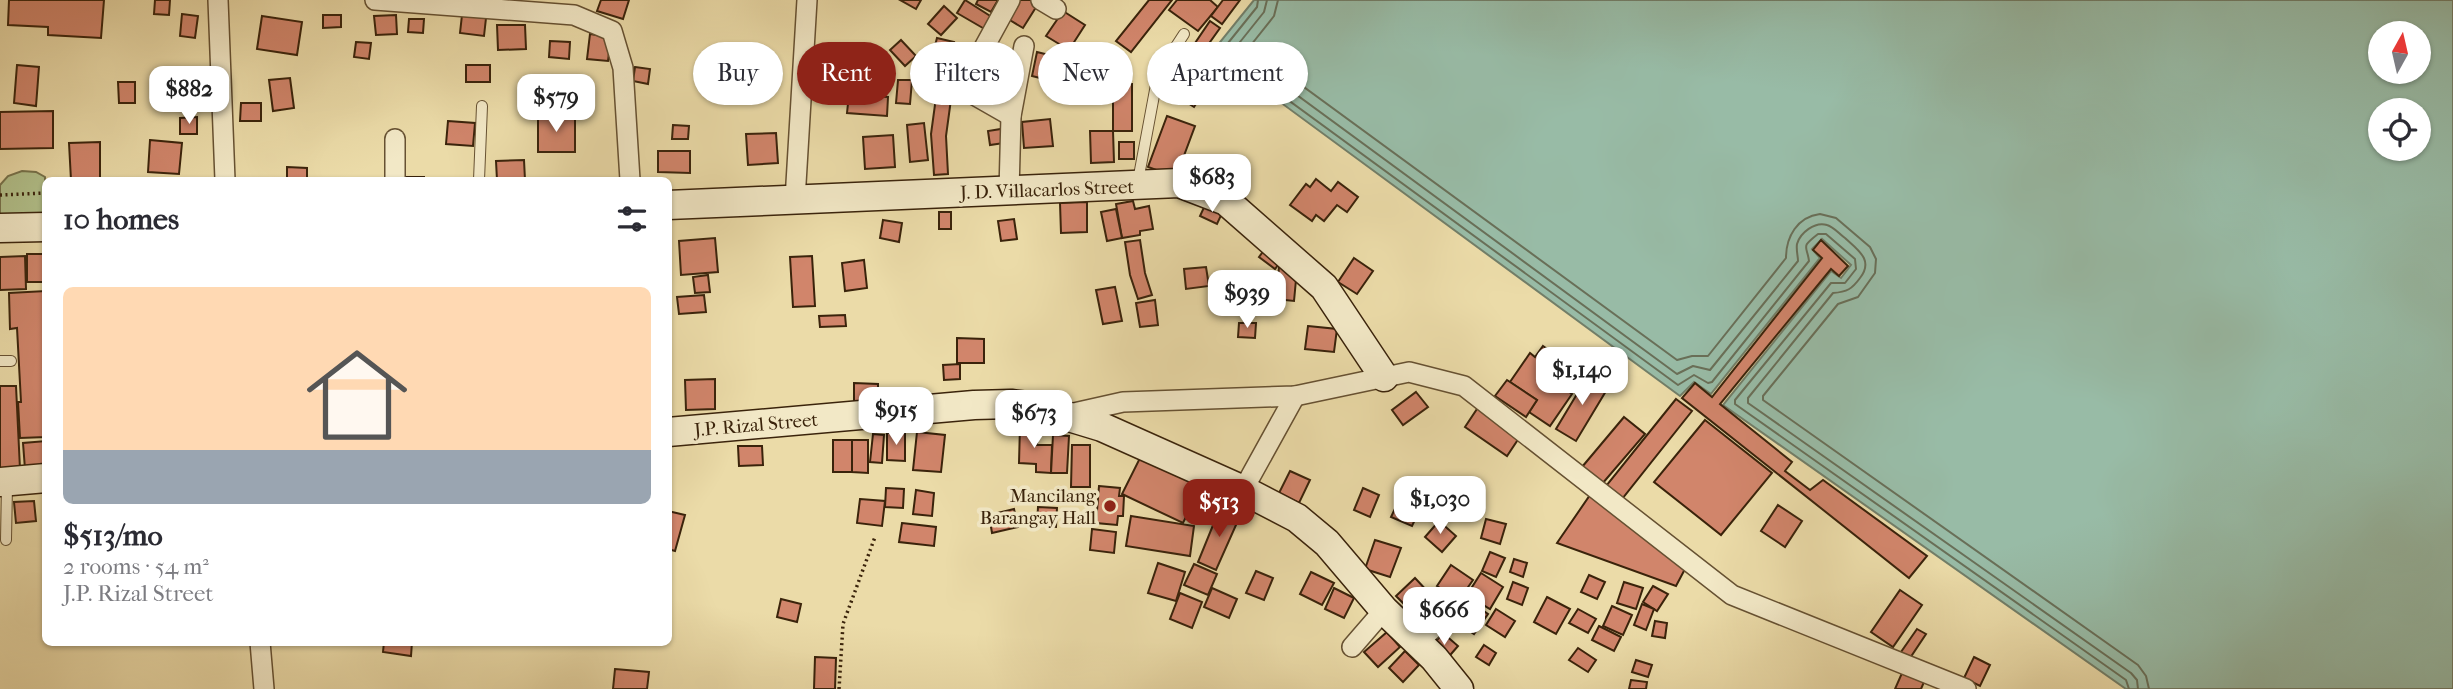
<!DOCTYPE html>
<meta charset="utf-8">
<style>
:root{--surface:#fff;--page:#f2f2f3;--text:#2b2b33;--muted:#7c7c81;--accent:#8f2418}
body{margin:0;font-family:"IM FELL French Canon",serif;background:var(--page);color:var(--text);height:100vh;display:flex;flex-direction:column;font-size:26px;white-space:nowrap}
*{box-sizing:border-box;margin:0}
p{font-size:23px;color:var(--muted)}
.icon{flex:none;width:38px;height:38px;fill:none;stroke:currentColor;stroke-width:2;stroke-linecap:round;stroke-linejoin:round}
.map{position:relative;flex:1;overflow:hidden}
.sheet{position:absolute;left:42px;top:177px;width:630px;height:469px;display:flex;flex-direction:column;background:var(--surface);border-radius:10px;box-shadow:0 2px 5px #0004}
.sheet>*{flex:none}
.hud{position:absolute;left:693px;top:42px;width:665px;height:63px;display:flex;gap:14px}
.needle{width:46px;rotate:8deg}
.buttons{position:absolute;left:2368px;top:21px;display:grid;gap:14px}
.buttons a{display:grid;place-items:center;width:63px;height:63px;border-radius:50%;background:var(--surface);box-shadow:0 2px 5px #0004;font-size:35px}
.price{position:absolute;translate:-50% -60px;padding:0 16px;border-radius:14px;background:#fff;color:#222;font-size:23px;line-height:46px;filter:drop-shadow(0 2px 4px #0008)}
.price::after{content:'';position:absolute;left:50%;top:42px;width:21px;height:16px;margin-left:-10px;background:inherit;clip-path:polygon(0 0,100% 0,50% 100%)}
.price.active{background:var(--accent);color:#fff}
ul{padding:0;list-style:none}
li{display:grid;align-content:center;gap:14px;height:371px;padding:0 21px}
li span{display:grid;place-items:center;height:217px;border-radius:10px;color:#555}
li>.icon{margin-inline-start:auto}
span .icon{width:126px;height:126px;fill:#fffc;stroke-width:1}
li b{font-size:30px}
h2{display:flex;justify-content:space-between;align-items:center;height:84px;padding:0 21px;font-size:30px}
.pill{padding:0 24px;border-radius:32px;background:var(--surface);box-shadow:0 2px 5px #0004;font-size:24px;line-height:63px}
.pill.active{background:var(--accent);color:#fff}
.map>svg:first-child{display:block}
.green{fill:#b2c18b;stroke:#76724b;stroke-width:2}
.water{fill:#98bba6;stroke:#727e68;stroke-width:2;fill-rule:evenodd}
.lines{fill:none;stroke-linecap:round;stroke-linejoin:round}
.shore{stroke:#696f58;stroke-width:2}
.building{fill:#d1856b;stroke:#3a230b;stroke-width:2}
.lane-casing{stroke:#665132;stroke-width:12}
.street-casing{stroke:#665132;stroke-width:22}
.secondary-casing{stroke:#3a230b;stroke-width:31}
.path{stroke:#3a230b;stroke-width:3.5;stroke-dasharray:2 3.5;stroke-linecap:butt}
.lane{stroke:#f2e8c6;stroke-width:10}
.street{stroke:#f2e8c6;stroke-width:19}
.secondary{stroke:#f2e8c6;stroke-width:28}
.poi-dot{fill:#8f2418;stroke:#f2e8c6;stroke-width:2.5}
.labels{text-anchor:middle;stroke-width:7;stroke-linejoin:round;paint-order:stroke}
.street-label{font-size:19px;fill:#3a230b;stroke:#f2e8c6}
.poi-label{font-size:19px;fill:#3a230b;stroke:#f2e8c6;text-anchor:end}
</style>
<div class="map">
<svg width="2453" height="689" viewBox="0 0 2453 689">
<rect width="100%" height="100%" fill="#ebdba8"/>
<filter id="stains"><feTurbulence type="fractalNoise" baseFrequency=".00286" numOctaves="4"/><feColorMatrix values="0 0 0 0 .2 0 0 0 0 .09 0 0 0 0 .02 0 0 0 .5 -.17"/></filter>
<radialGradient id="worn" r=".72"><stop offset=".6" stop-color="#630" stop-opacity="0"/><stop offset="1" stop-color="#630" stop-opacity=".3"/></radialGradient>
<path class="green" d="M22,171L36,172L45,177V215H0V185L8,176Z"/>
<path class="water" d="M1254,0H2453V689H2126L1723,405L1831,271L1841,278L1851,265L1822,239L1812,249L1820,258L1711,394L1694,382L1680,396L1212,52ZM2380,33H2418V72H2380ZM2380,110H2418V149H2380Z"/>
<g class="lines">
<g class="shore">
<path d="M1258,0L1257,7L1224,48V53L1678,385L1694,375L1708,383L1712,382L1809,261C1807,245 1800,248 1818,234H1826L1855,259L1856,269L1845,283H1831L1735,400V404L2126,680L2129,689"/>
<path d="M1267,0L1264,12L1236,47L1237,51L1677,374L1693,366L1710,370L1798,261C1798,256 1796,250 1797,244C1800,233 1815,221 1827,225C1834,227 1839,234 1845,238C1858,250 1874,260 1860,278C1852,289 1847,292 1833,293L1748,398V403L2131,673L2137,680L2138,689"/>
<path d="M1278,0L1274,16L1251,45L1252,49L1677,360L1692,356H1708L1786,258C1786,237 1797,217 1820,214L1836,218L1870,247L1876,259L1875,273L1858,297L1838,304L1763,396V400L2138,665L2146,676L2149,689"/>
</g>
</g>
<g class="building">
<path d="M9,0H104L101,38L48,35V27L8,25Z"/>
<path d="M155,0H170L169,15L154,14Z"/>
<path d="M601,0H629L623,19L597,11Z"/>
<path d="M900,0H921L916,9Z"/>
<path d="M965,0L995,19L988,31L957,13Z"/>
<path d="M978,0H998L991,12L976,4Z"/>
<path d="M1020,0H1032L1038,4L1023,28L1008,19Z"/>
<path d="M1149,0H1172L1131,52L1116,41Z"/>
<path d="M1177,0H1210L1218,7L1198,31L1169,10Z"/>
<path d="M1223,0H1240L1222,24L1211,16Z"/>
<path d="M944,6L957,18L941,35L928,24Z"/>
<path d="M1063,11L1085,25L1069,50L1046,36Z"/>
<path d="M182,14L198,16L195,38L180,36Z"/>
<path d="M323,15H341V27L323,28Z"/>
<path d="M396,15L397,34L376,35L374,16Z"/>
<path d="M462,15L486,18L484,36L460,33Z"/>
<path d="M262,16L302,22L297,55L257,49Z"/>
<path d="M409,19H424L423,33L408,32Z"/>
<path d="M1210,21L1220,28L1200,56L1191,49Z"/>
<path d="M497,25H525L526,49L498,50Z"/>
<path d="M590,34L611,37L608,61L587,59Z"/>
<path d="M937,38L954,42L950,61L932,57Z"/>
<path d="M901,40L916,56L905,66L890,50Z"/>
<path d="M550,41L570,42L569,59L549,57Z"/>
<path d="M356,42L371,43L369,59L354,57Z"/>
<path d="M1037,52L1065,59L1062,74L1058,72L1056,82L1032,76Z"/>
<path d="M925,55L940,66L928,82L913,71Z"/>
<path d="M984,57L1004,65L991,98L971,90Z"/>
<path d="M949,62L964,69L953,89L939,81Z"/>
<path d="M17,65L39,67L36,106L14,103Z"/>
<rect x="466" y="65" width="24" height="17"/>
<path d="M1191,66L1212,80L1194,107L1172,93Z"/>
<path d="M635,67L650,69L648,84L633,81Z"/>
<path d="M290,78L294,108L273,111L269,80Z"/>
<path d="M898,80H912L910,104L896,103Z"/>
<path d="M118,82H135V103H119Z"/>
<path d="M561,83L578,85L576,102L559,100Z"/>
<rect x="1113" y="84" width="19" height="47"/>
<path d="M820,85H838L837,101H820Z"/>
<path d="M937,90L952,92L946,136L948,174L934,175L931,134Z"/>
<path d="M849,94L888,97L887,116L847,113Z"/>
<path d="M241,103H261V121H240Z"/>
<path d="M53,111V148L0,149V112Z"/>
<path d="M538,116L575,117V152H538Z"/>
<path d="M1167,116L1195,126L1176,177L1148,167Z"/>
<path d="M197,117V134H180V118Z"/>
<path d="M1050,119L1053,146L1024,148L1022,122Z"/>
<path d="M448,121L475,123L473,146L446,144Z"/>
<path d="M924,123L928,160L910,162L907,125Z"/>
<path d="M673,125L689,126L688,139H672Z"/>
<path d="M1001,129L1004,143L990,145L988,131Z"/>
<path d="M1090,131H1113L1114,162L1091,163Z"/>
<path d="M776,133L778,163L748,165L746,134Z"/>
<path d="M893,135L895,167L865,169L863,137Z"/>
<path d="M150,140L182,143L179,174L148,172Z"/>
<path d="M100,142V180H71L69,143Z"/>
<rect x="1119" y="142" width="15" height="17"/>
<path d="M658,151H690V173L658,172Z"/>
<path d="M524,160L525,180H497L496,161Z"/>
<path d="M287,167L307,168V180H287Z"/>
<rect x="403" y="177" width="21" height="3"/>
<path d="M1316,179L1331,191L1338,182L1358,197L1347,212L1337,205L1324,221L1316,215L1312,221L1290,205L1306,184L1310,187Z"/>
<path d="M1133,201L1135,209L1149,206L1153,229L1140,231V235L1122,238L1116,204Z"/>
<path d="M1087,202V232L1061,233L1060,203Z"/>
<path d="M1206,203L1223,211L1217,224L1200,216Z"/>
<path d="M1116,209L1122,238L1107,241L1101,212Z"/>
<rect x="939" y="212" width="12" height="17"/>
<path d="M1014,219L1017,239L1001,241L998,221Z"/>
<path d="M883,220L902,223L899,242L880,238Z"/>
<path d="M715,238L718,272L681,275L679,241Z"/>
<path d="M1140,240L1145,273L1152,295L1138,299L1130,275L1125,242Z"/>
<path d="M1821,240L1848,266L1839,276L1831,269L1720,404L1792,462L1785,471L1810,490L1823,480L1927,556L1909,578L1682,398L1695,383L1712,397L1822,258L1813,250Z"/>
<path d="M1268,245L1284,257L1275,269L1259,257Z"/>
<rect x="27" y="254" width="19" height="28"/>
<path d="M25,256L26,289L0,290V257Z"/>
<path d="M812,256L815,306L793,307L790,257Z"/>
<path d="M1354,258L1373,271L1357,294L1338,282Z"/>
<path d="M864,260L867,288L845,291L842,263Z"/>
<path d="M1206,267L1209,286L1186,289L1184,269Z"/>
<path d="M1279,267L1297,269L1294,301L1276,299Z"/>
<path d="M708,275L710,292L695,293L693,277Z"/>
<path d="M1115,287L1122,321L1103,324L1096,290Z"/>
<path d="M46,291V437L20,438L18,402H21L17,328L10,329L9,293Z"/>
<path d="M704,295L706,312L679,314L677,297Z"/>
<path d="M1155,300L1158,325L1140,327L1136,303Z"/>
<path d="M845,315L846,326L820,327L819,316Z"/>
<path d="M1239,323H1256L1255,338L1238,337Z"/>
<path d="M1308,326L1337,329L1334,352L1305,349Z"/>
<path d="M957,338L984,339V363H957Z"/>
<path d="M1543,346L1563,360L1555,371L1562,376L1557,383L1572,394L1550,426L1529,412L1537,400L1510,382L1530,353L1535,357Z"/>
<path d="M960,364V379L944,380L943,365Z"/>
<path d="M1589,374L1609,386L1576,441L1556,429Z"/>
<path d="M715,379V409L686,410L685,380Z"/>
<path d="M1507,380L1537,400L1526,417L1495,396Z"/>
<path d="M854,383L878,384V409L854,408Z"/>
<path d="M0,386H16L20,469H0Z"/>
<path d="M1416,392L1428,407L1403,425L1392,410Z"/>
<path d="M1676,399L1692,411L1622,499L1606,486Z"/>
<path d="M1479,406L1521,435L1507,456L1465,427Z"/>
<path d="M1624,417L1645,434L1602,484L1582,467Z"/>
<path d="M1705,420L1772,473L1721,535L1654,482Z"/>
<path d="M1020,426H1038L1037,445H1052L1051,473L1036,472V464L1019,463Z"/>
<path d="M917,432L945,435L941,472L913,470Z"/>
<path d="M887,433H905V461L887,460Z"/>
<path d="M873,434L884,435L882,463L870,462Z"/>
<path d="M1053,435L1069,436L1067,473H1051Z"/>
<rect x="833" y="440" width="19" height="32"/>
<path d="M852,440H868V473L852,472Z"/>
<path d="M46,441V468L25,469L23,443Z"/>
<path d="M1072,445H1090V487H1071Z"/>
<path d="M738,446H762L763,465L739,466Z"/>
<path d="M1141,456L1201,486L1183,523L1122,494Z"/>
<path d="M1290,471L1310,480L1299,503L1279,493Z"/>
<path d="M1099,486L1120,488L1119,496H1124L1123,516H1118L1117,525L1096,523Z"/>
<path d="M886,488L904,489L903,508L885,507Z"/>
<path d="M1363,488L1379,495L1370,517L1354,510Z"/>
<path d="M916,490L934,493L932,516L913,514Z"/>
<path d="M1590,495L1685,569L1676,586L1557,543Z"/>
<path d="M1401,496L1422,505L1412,526L1391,517Z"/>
<path d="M860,499L885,501L882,526L857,523Z"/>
<path d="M34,501L36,521L16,523L14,502Z"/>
<path d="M1778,505L1802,521L1785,547L1761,531Z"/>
<path d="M1038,507L1057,508L1056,527L1037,525Z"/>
<path d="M1220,508L1240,516L1216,570L1198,562Z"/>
<path d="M1014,509L1018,527L992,533L989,515Z"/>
<path d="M668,511L685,515L675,551L668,549Z"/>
<path d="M1131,516L1194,526L1190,556L1126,546Z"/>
<path d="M1486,519L1506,524L1500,544L1481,538Z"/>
<path d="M1439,521L1456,536L1442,552L1425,537Z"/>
<path d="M902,523L936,527L934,546L899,542Z"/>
<path d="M1092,529L1116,532L1114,553L1090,550Z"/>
<path d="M1375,540L1401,548L1390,577L1365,569Z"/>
<path d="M1490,552L1505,558L1496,577L1482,571Z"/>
<path d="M1514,559L1527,563L1523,577L1510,572Z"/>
<path d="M1158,563L1185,572L1176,601L1148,593Z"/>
<path d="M1194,564L1217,574L1208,595L1184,585Z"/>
<path d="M1451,565L1473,580L1459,600L1437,586Z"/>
<path d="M1256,571L1273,578L1264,600L1246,593Z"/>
<path d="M1311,572L1334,583L1322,605L1300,594Z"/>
<path d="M1481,573L1503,587L1490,609L1467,595Z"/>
<path d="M1589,575L1605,582L1597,599L1581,592Z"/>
<path d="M1415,578L1429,593L1411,611L1396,596Z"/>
<path d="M1513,582L1528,588L1522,605L1507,599Z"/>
<path d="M1624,582L1643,588L1636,609L1617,603Z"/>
<path d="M1653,586L1668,594L1657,611L1643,602Z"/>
<path d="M1212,588L1237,599L1229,618L1204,607Z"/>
<path d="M1334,588L1354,598L1344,618L1325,609Z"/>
<path d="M1900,590L1922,605L1893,647L1871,632Z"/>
<path d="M1180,593L1202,602L1192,628L1170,619Z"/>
<path d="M1547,597L1570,609L1556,634L1534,622Z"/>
<path d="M1427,598L1442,616L1424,631L1409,614Z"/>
<path d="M1465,598L1488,614L1474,634L1451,618Z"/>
<path d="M781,599L801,604L797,622L777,617Z"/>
<path d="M1642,604L1654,609L1646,630L1634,625Z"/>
<path d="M1612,606L1632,615L1623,635L1603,626Z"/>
<path d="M1496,609L1515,621L1505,637L1486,625Z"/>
<path d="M1578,609L1596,619L1588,633L1569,623Z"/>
<path d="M1655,621L1667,623L1665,638L1652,636Z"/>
<path d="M1599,626L1621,637L1614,651L1592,640Z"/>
<path d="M1917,629L1926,634L1910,658L1901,652Z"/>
<path d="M1387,632L1400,647L1378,667L1364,652Z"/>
<path d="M1443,633L1458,646L1445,661L1430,648Z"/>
<path d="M384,642H412L411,656L383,652Z"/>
<path d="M1484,645L1496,653L1489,665L1476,657Z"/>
<path d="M1578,648L1596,660L1588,672L1569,660Z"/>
<path d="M1405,651L1419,665L1403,682L1389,668Z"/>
<path d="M815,657L836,658L835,689H814Z"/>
<path d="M1974,657L1990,665L1980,686L1964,678Z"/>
<path d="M1636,660L1652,665L1648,677L1632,672Z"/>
<path d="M615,669L649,672L647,689H613Z"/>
<path d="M1902,673L1924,682L1921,689H1895Z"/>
<path d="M1631,680L1647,682L1646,689H1629Z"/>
</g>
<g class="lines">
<g class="lane-casing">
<g id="lane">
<path d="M479,180L482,106"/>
<path d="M1138,181L1158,74L1184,34"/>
<path d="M0,361H11"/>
<path d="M6,540L7,485"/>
</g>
</g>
<g class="street-casing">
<g id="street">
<path d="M218,0L225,180"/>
<path d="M375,0L574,15L612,31L623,68L630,180"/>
<path d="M1010,0L969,75V92L1011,116"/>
<path d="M1041,0L1056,9"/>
<path d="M395,180V139"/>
<path d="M1009,191L1011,116L1024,46"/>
<path d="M795,200L807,0"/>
<path d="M1065,415L1123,402L1295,396L1409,372L1464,386L1732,595L1966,689"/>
<path d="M1243,490L1295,396"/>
<path d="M260,642L264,689"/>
<path d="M1418,642L1445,618"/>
<path d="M1352,647L1384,610"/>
</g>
</g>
<g class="secondary-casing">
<g id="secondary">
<path d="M668,205L1179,183L1226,201L1324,287L1384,377"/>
<path d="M0,228L46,227"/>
<path d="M668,432L974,405L1011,404L1036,407L1102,427L1243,490L1297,518L1327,543L1384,610L1434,658L1459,689"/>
<path d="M0,482L46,478"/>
</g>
</g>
<g class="path">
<path d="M0,195L46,193"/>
<path d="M839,689L843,624L875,537"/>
</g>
<use href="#lane" class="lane"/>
<use href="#street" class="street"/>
<use href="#secondary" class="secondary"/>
</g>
<circle class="poi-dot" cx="1110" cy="506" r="7"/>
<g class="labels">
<g class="street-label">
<text transform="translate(1047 189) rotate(-2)" y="7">J. D. Villacarlos Street</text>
<text transform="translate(756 424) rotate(-5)" y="7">J.P. Rizal Street</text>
</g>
<g class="poi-label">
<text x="1096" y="502">Mancilang<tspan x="1096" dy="22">Barangay Hall</tspan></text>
</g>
</g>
<rect width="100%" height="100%" filter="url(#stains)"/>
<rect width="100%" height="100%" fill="url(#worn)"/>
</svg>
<div class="buttons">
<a><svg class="needle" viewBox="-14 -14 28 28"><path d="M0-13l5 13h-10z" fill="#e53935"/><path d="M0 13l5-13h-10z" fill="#7c7c81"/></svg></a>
<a><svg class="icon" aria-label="locate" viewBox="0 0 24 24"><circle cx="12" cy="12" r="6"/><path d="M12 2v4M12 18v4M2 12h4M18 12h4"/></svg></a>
</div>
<b class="price" style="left:189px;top:126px">$882</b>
<b class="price" style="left:556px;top:134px">$579</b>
<b class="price" style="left:1212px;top:214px">$683</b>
<b class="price" style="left:1247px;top:330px">$939</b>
<b class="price" style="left:1582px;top:407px">$1,140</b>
<b class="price" style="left:896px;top:447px">$915</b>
<b class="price" style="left:1034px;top:450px">$673</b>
<b class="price" style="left:1440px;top:536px">$1,030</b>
<b class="price active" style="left:1219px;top:539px">$513</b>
<b class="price" style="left:1444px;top:647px">$666</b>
<div class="hud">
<a class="pill">Buy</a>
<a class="pill active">Rent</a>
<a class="pill">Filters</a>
<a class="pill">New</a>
<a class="pill">Apartment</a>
</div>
<section class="sheet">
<h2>10 homes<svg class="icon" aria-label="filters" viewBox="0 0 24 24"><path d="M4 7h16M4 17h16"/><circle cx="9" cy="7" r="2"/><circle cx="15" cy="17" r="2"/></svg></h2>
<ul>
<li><span style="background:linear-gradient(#ffd9b3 75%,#9aa5b1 0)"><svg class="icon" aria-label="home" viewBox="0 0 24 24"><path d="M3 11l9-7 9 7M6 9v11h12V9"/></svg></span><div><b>$513/mo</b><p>2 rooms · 54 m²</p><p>J.P. Rizal Street</p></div></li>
</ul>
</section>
</div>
